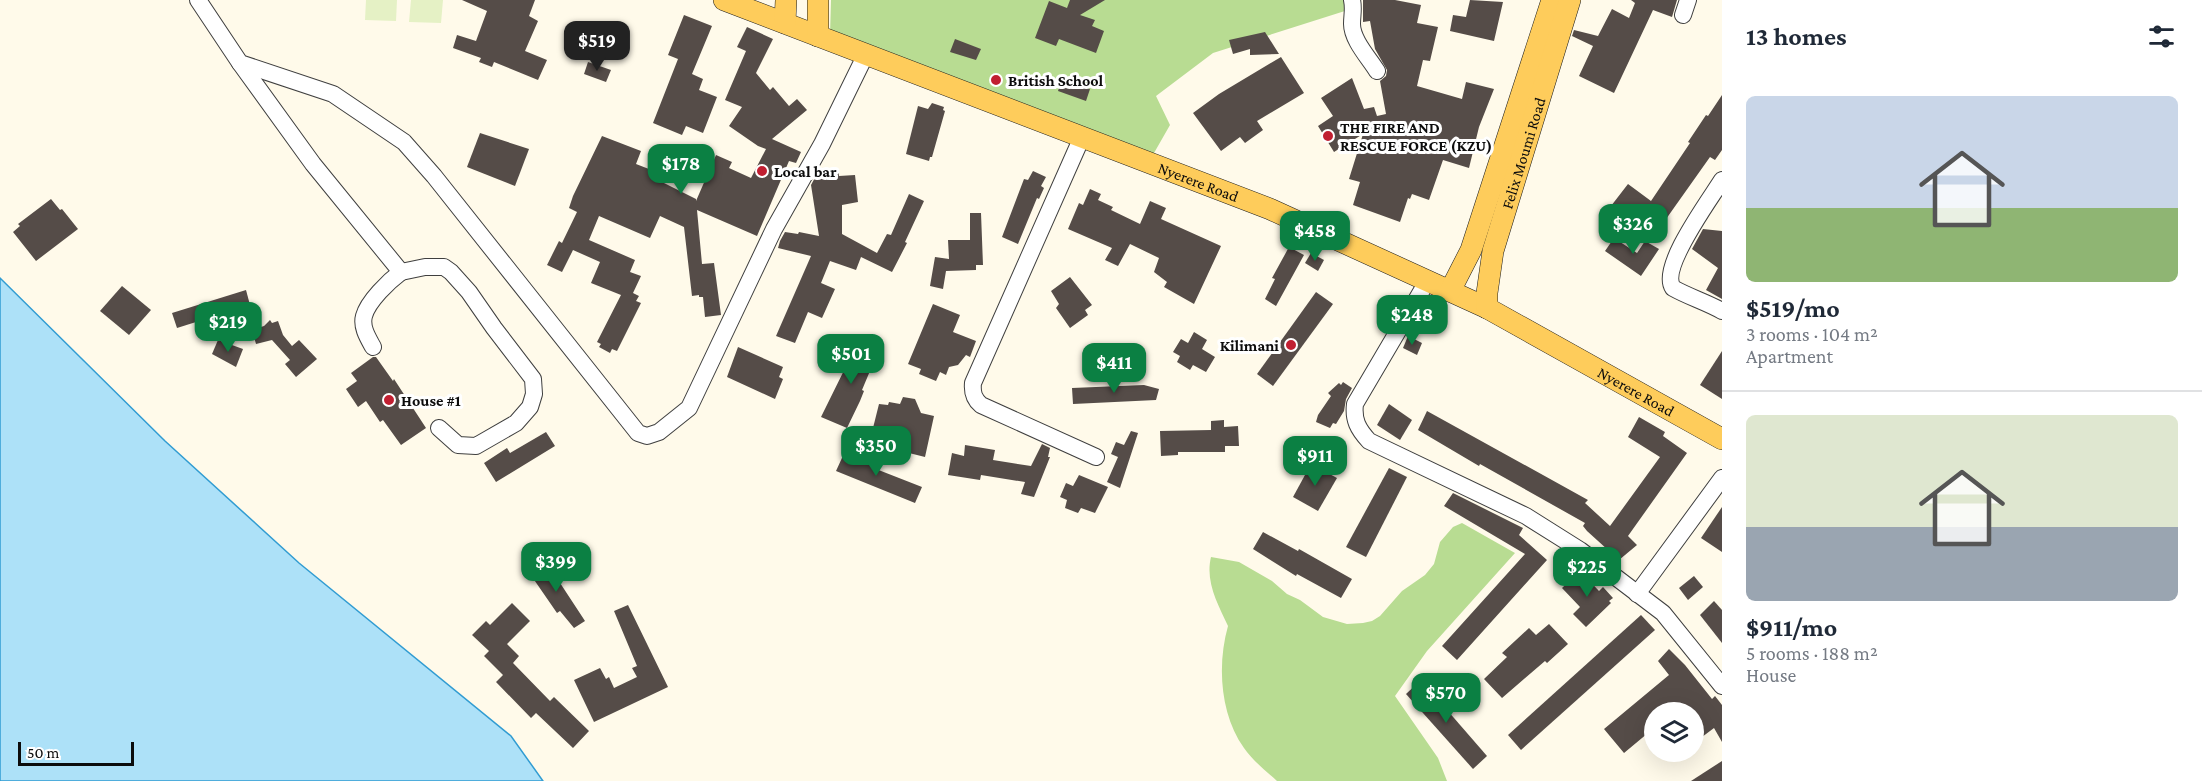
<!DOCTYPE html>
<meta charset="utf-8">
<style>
:root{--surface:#fff;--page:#f2f2f3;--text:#1f2937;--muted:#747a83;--line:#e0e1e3;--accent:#0b8043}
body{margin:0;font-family:"Crimson Pro",serif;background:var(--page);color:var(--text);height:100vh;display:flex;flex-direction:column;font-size:22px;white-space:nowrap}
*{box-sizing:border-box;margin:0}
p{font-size:20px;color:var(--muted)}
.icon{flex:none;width:33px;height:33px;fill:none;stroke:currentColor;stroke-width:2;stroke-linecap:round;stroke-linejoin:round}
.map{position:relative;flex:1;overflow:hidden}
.drawer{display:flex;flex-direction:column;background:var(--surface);width:480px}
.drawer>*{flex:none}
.fabs{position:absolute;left:1644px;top:702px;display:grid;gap:12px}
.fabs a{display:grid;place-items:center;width:60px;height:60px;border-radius:50%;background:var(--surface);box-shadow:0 6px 24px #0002;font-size:30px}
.scale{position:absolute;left:18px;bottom:15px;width:116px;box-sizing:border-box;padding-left:6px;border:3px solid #0c0c0c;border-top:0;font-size:16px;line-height:21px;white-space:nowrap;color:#0c0c0c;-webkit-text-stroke:4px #fff;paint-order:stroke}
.price{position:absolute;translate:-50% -51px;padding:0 14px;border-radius:12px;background:var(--accent);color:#fff;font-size:20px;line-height:39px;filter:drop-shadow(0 2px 3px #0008)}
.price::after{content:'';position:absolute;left:50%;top:36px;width:18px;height:14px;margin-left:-9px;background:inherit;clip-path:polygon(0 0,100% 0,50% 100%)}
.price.selected{background:#222;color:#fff}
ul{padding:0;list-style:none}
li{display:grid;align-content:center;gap:12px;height:318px;padding:0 24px}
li+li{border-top:2px solid var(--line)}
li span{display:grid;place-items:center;height:186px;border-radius:9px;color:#555}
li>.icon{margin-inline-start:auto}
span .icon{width:108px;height:108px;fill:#fffc;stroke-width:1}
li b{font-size:26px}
h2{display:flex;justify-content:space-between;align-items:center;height:72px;padding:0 24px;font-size:26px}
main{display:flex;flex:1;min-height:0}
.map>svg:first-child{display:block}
.forest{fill:#b8dc92}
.pitch{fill:#e5f1c5}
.water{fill:#ade1f8;stroke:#319cd2;stroke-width:1.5}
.building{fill:#554c48}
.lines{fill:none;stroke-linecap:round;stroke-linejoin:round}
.minor-casing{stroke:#3f3f3f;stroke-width:18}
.major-casing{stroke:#1d1d1d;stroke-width:22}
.minor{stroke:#fff;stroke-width:16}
.major{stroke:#fecc5b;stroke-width:21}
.poi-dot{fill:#c11f31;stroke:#fff;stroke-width:2}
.labels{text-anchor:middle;stroke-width:6;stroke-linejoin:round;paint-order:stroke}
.poi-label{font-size:16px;font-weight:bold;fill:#0c0c0c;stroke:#fff;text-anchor:start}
.street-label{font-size:16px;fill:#0c0c0c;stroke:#fff}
</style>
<main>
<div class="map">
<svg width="1722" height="781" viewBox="0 0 1722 781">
<rect width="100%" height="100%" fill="#fffaea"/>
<g class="forest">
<path d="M831,0H1345L1348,10L1213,53L1156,96L1170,125L1150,160L830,36Z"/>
<path d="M1462,523L1515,553L1427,651L1395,696L1438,758L1447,781H1277C1266,771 1253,761 1244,748C1220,714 1217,665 1228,626C1218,604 1205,582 1211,557L1239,562L1272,581L1287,594L1300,600L1323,617L1347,624L1363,623L1372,621L1380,616L1402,591L1425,575L1434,564L1440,542L1453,527Z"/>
</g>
<g class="pitch">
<path d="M366,0H397L396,21L365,20Z"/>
<path d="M411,0H443L441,23L409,22Z"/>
</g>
<path class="water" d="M0,278L165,441L299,563L511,736L543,781H0Z"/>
<g class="building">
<path d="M462,0H535L529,16L538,21L525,51L547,60L538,80L494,62L492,67L479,62L481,58L453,48L457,35L476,41L487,11Z"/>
<path d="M1070,0H1105L1080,15L1095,20L1092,26L1104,31L1096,53L1059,39L1056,46L1035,38L1049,1L1067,8Z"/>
<path d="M1363,0H1395L1421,5L1417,23L1438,27L1430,61L1423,60L1417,86L1462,99L1466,82L1494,89L1479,127L1469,168L1443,160L1429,200L1412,194L1410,199L1408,198L1400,222L1353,205L1360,182L1349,179L1363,134L1334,152L1318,126L1333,116L1321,98L1352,78L1364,109L1374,107L1377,116L1386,114L1380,81L1386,76L1387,70L1375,49L1370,21L1363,22Z"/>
<path d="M1470,0L1503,2L1494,41L1450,31L1453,15L1466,17Z"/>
<path d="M1631,0H1677L1672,17L1653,10L1614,93L1579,76L1593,46L1572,36L1574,30L1598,36L1612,9L1629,18L1635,3Z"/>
<path d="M684,15L712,26L692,74L703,79L699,90L717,97L703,133L686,126L682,135L653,123L678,59L668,55Z"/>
<path d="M747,27L773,39L756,73L770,90L773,87L789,106L797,99L807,110L772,139L801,152L796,163L789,161L757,236L697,210L702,264L714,263L721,315L705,317L703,297H699V295L692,296L684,227L660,216L650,238L599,216L589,240L635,260L630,272L641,276L633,293L639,296L636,301L641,303L617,351L612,349L610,353L599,347L601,344L597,342L621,295L591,283L600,262L573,250L562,272L547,265L559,241L562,243L577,212L569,208L573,196L602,136L641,151L636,164L667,176L664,183L696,199V201L716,155L732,162L729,168L751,178L766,149L758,146L729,126L742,107L725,100L746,51L737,47Z"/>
<path d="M1265,32L1279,54L1250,55V49L1233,54L1229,40Z"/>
<path d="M955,39L981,49L976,60L950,52Z"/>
<path d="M1281,57L1304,93L1257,121L1263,130L1245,143L1240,137L1221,151L1193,113L1219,94Z"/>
<path d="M588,62L611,70L606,82L584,74Z"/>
<path d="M1062,79L1090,89L1086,101L1058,91Z"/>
<path d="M1722,95V150L1715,160L1710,157L1654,236L1611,206L1628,184L1651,201L1690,143L1688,142L1706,115L1708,116Z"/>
<path d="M932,103L944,107L943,110L945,111L932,157H930L929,161L906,154L918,106L928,109Z"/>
<path d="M480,133L529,149L515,186L467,167Z"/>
<path d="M838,169L839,176L855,175L858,202L842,205V234L877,253L887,234L891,235L909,194L924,201L905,242L907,243L892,272L861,257L856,270L830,261L821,283L835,289L822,318L808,312L795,343L776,336L811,256L778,248L780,241L785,232L798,234L799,232L819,236L811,185L818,172Z"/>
<path d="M1033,171L1046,177L1041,186L1044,188L1039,199L1037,198L1018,244L1002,237L1024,179L1028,180Z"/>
<path d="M1090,189L1101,194L1098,200L1113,207L1111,210L1140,224L1150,201L1166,208L1161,219L1221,246L1194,304L1164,287L1167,282L1154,272L1159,258L1130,244L1118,266L1105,260L1112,248L1068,229L1079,203L1083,205Z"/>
<path d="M51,199L60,210L62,209L78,229L36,261L13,232L20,226L18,224Z"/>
<path d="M970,213H981L983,265H976V270L946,271L943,289L930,286L935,257L949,259L948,240H970Z"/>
<path d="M1703,229L1722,231V299L1706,290L1718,268L1692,249Z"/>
<path d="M1614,238L1637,253L1645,241L1659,249L1641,276L1605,251Z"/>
<path d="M1289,247L1304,255L1276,306L1265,299L1275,279L1272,278Z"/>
<path d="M1311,253L1324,260L1318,271L1305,263Z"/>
<path d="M1070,277L1092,305L1085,310L1088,315L1070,328L1056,308L1059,304L1051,291Z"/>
<path d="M122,286L151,310L129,335L100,311Z"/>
<path d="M246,290L250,305L177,328L172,313Z"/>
<path d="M1316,292L1333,304L1273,386L1257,374Z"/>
<path d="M933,304L960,315L953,332L976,341L970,357L966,355L958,365L949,367L946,375L940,372L936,381L919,374L921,369L908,364Z"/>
<path d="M270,320L272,323L278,321L283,335L292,346L299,340L317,359L296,377L285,364L290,360L272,340L256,344L252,330L264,326Z"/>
<path d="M1194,332L1207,340L1202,349L1215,357L1206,372L1193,365L1190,370L1177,362L1180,356L1173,352L1181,339L1188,343Z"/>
<path d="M1408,336L1422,343L1417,355L1403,348Z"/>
<path d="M218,340L243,349L236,367L212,354Z"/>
<path d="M859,340L880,347L862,390L864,391L860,401L847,428L821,417Z"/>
<path d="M738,347L783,367L779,377L783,379L775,399L727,377Z"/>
<path d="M1722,351V399L1700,385Z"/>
<path d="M373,357H376L393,381L394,379L426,428L401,445L383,420L380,422L366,401L358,407L346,389L357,381L351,373Z"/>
<path d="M1343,382L1352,388L1346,399L1344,411L1336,424L1333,423L1330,428L1316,422L1318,415L1331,396L1328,393L1339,383L1341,385Z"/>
<path d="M1144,385L1159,389L1156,400L1073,404L1072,388Z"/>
<path d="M903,397L915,399L921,413L934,416L925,457L909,453L911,446L871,436L879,404L888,405L889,402L900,404Z"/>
<path d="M1389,404L1412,420L1400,440L1377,425Z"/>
<path d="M1427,411L1588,500L1585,503L1610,526L1660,457L1628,437L1639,417L1665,432L1663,436L1687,453L1628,536L1637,545L1619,560L1587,531L1583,526L1585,523L1480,464L1479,466L1418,430Z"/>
<path d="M1224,420V427L1238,426L1239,446H1225V452H1178V455L1161,456L1160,431L1211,430V421Z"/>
<path d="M1131,431L1138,433L1120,488L1107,482L1118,457L1111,454L1116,442L1124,445Z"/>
<path d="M546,432L555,446L496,482L484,463L507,448L510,453Z"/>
<path d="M1042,444L1050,448L1048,457H1050L1034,497L1021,494L1025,482L981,475L980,480L948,475L952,453L964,456L965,445L995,450L993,460L1031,466Z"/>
<path d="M847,447L859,452L857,457L877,465L876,469L922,487L915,503L836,471Z"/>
<path d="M1311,464L1337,478L1318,511L1293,497Z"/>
<path d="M1389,468L1407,477L1366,557L1346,547Z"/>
<path d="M1079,475L1108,487L1095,513L1081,508L1078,513L1065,508L1067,500L1060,497L1066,483L1073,486Z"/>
<path d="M1453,493L1523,528L1519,535L1547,560L1457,660L1442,646L1525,554L1444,506Z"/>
<path d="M1722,507V552L1701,538Z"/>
<path d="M1263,532L1298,551L1299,549L1352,579L1341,598L1297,574L1296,576L1253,549Z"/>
<path d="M545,560L585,621L574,628L560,611L557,613L528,571Z"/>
<path d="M1580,571L1599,591L1603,587L1613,598L1609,601L1611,603L1586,627L1573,614L1580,607L1562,588Z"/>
<path d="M1694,576L1703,587L1688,600L1679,588Z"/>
<path d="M1714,601L1722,610V643L1700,615Z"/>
<path d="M512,603L530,621L507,644L519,656L513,663L550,701L554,697L589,731L573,748L536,713L531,718L496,682L503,675L484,656L489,651L472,635L486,621L490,625Z"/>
<path d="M628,605L668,687L594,722L574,680L600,668L606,679L609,677L614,688L637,677L632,668L637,666L614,611Z"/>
<path d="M1641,615L1655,630L1521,750L1508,735Z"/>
<path d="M1549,624L1568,644L1547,663L1545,661L1502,698L1484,679L1507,657L1502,653L1529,628L1536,635Z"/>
<path d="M1669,649L1685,665L1712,699L1715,696L1722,705V742L1714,728L1694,743V712H1654V728L1624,753L1604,729L1669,675L1658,661Z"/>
<path d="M1421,680L1487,756L1473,769L1406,694Z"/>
<path d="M1722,761V781H1691Z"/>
</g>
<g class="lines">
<g class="minor-casing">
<g id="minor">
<path d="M198,0L240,63L333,94L404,142L434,176L638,433L647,436L659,432L689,408L774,229L822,144L866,54"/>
<path d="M1352,0C1354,9 1352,15 1352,24C1352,40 1369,58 1377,71"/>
<path d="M1683,15L1688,0"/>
<path d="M240,63L313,164L401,272C389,281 368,301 364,316C361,327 368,338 373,347"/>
<path d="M1082,137L973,383C972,393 974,399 981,405L1096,457"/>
<path d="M1722,180C1709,201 1659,268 1673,288C1689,297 1706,302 1722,311"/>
<path d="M401,272L425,267H444L451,272L469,292L494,328L533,379L534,394L530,407L516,423L476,446L458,445L439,428"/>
<path d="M1428,280L1355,404C1353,420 1358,429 1369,441L1526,516L1580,550L1663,613L1722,686"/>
<path d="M1637,594L1722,478"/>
</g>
</g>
<g class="major-casing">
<g id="major">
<path id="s1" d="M724,0L1270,209L1487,308L1722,439"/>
<path d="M818,0V36"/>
<path d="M785,23L786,0"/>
<path d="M1450,291L1471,250L1552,0"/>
<path id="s2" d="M1487,308V293L1493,251L1570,0"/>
</g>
</g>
<use href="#minor" class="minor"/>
<use href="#major" class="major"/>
</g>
<g class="poi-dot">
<circle cx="996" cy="80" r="6"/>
<circle cx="1328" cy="136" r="6"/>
<circle cx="762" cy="171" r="6"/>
<circle cx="1291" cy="345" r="6"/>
<circle cx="389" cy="400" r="6"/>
</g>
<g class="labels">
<g class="poi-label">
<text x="1008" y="86">British School</text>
<text x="1340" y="133">THE FIRE AND<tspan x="1340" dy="18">RESCUE FORCE (KZU)</tspan></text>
<text x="774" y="177">Local bar</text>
<text x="1279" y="351" text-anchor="end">Kilimani</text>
<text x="401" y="406">House #1</text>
</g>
<g class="street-label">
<text dy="6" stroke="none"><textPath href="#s2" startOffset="160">Felix Moumi Road</textPath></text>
<text dy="6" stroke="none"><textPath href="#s1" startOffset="508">Nyerere Road</textPath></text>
<text dy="6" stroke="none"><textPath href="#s1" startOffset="994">Nyerere Road</textPath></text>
</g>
</g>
</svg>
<div class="fabs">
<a><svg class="icon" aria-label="layers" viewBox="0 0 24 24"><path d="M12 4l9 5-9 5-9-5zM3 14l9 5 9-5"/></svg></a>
</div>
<div class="scale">50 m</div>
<b class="price selected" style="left:597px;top:72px">$519</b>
<b class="price" style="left:681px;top:195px">$178</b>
<b class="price" style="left:1633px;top:255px">$326</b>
<b class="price" style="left:1315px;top:262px">$458</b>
<b class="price" style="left:1412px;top:346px">$248</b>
<b class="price" style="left:228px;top:353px">$219</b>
<b class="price" style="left:851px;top:385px">$501</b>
<b class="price" style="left:1114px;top:394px">$411</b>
<b class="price" style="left:876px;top:477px">$350</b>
<b class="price" style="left:1315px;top:487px">$911</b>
<b class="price" style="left:556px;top:593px">$399</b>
<b class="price" style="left:1587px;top:598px">$225</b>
<b class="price" style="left:1446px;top:724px">$570</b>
</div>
<section class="drawer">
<h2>13 homes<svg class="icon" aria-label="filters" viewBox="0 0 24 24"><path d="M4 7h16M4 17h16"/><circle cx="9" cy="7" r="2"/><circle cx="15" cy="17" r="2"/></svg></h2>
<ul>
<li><span style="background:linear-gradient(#c9d6e8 60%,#8fb573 0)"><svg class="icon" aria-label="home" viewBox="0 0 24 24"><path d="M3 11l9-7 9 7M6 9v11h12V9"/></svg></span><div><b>$519/mo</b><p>3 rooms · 104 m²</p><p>Apartment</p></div></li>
<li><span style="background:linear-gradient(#dfe7d0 60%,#9aa5b1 0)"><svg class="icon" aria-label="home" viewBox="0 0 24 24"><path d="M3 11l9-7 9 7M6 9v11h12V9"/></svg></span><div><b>$911/mo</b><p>5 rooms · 188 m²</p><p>House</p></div></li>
</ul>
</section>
</main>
